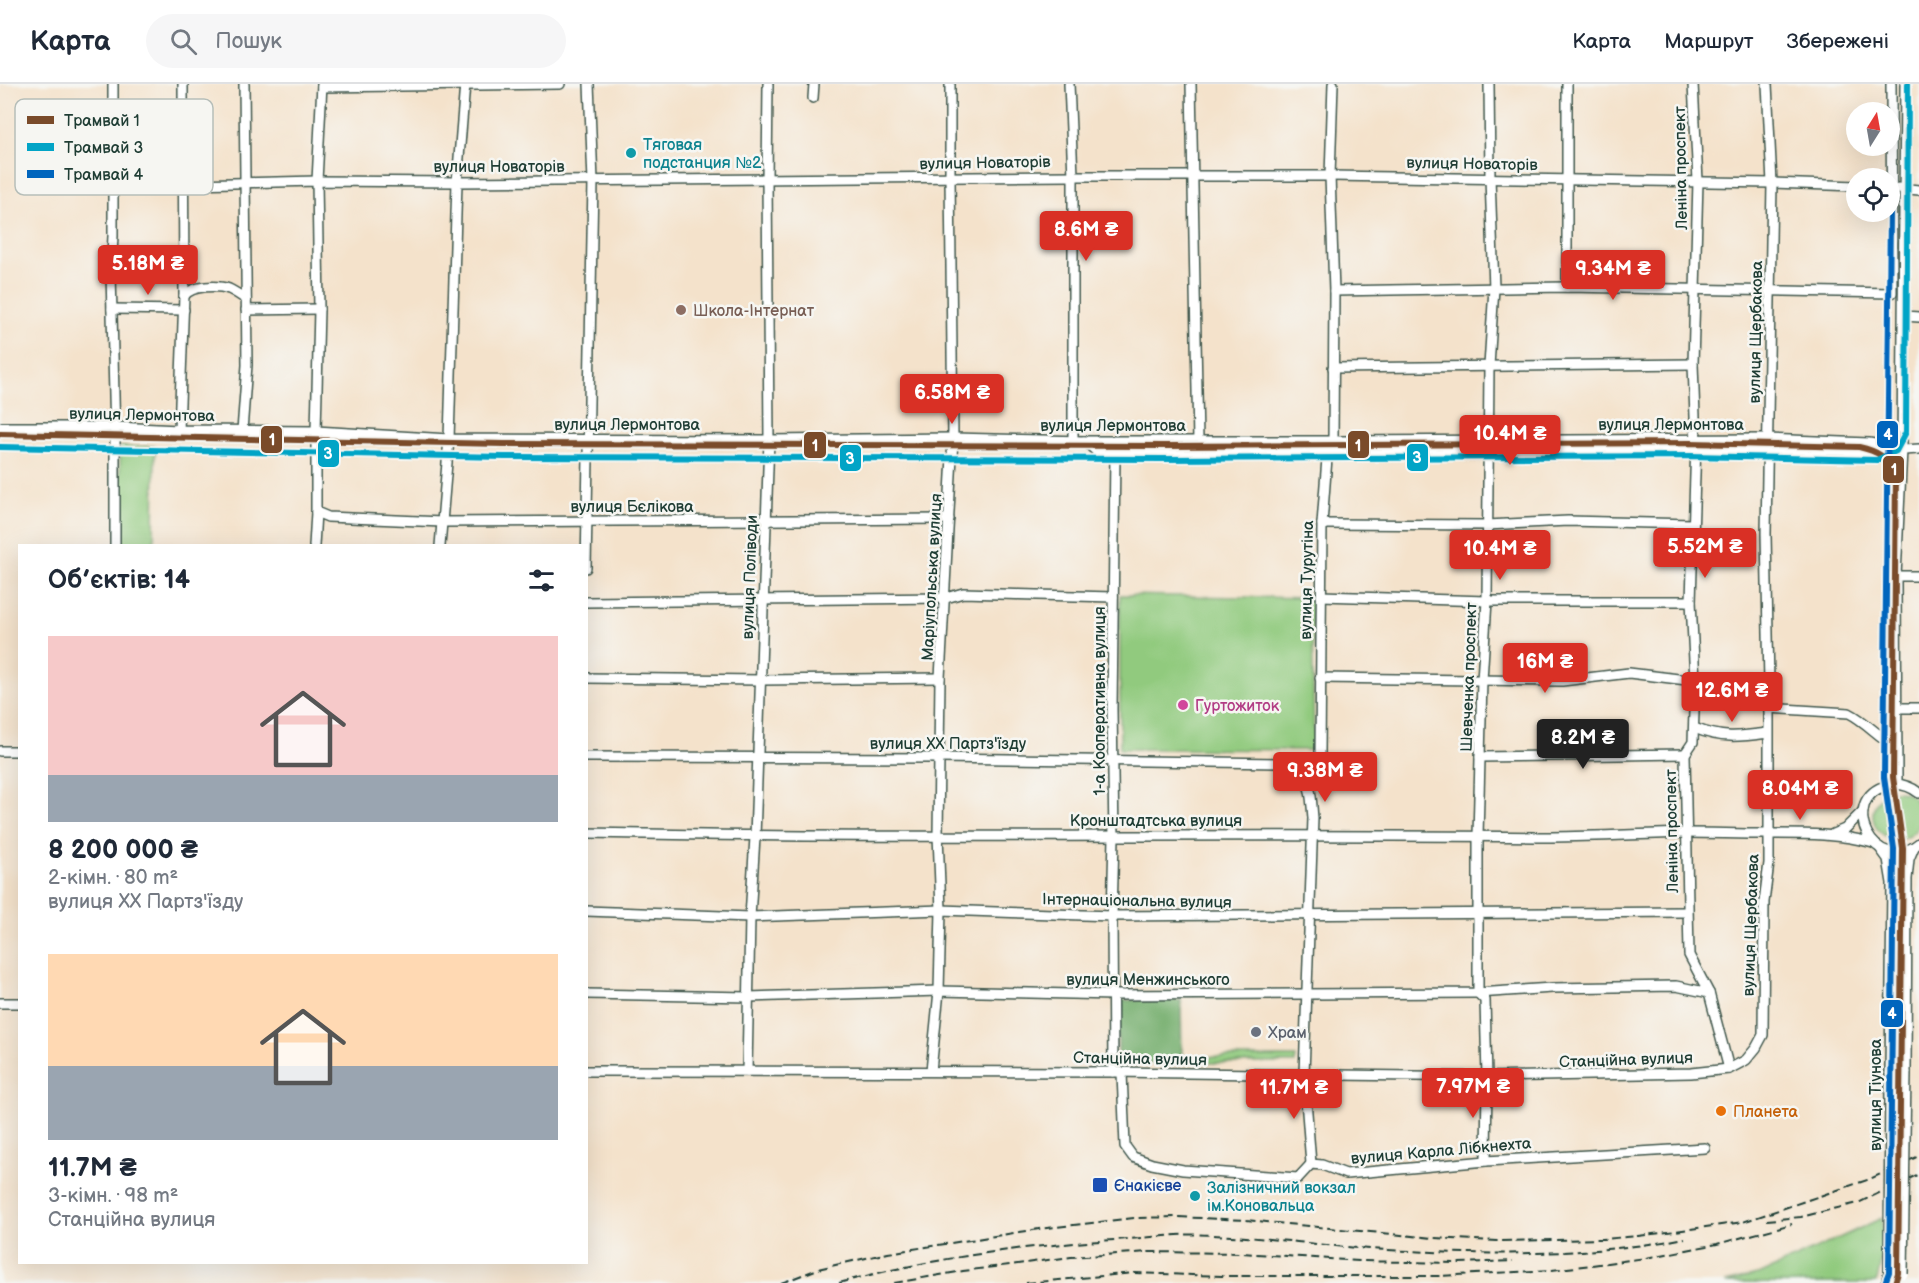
<!DOCTYPE html>
<html lang="uk">
<meta charset="utf-8">
<style>
:root{--surface:#fff;--page:#f6f6f7;--text:#1f2937;--muted:#747a83;--line:#e0e1e3;--accent:#d93025}
body{margin:0;font-family:"Balsamiq Sans",sans-serif;background:var(--page);color:var(--text);height:100vh;display:flex;flex-direction:column;font-size:22px;white-space:nowrap}
*{box-sizing:border-box;margin:0}
p{font-size:20px;color:var(--muted)}
.icon{flex:none;width:33px;height:33px;fill:none;stroke:currentColor;stroke-width:2;stroke-linecap:round;stroke-linejoin:round}
.map{position:relative;flex:1;overflow:hidden}
.side{position:absolute;left:18px;top:460px;width:570px;height:720px;display:flex;flex-direction:column;background:var(--surface);border-radius:0px;box-shadow:0 6px 24px #0002}
.side>*{flex:none}
.needle{width:39px;rotate:11deg}
.tools{position:absolute;left:1846px;top:18px;display:grid;gap:12px}
.tools a{display:grid;place-items:center;width:54px;height:54px;border-radius:50%;background:var(--surface);box-shadow:0 6px 24px #0002;font-size:30px}
.price{position:absolute;translate:-50% -51px;padding:0 14px;border-radius:6px;background:var(--accent);color:#fff;font-size:20px;line-height:39px;filter:drop-shadow(0 2px 3px #0008)}
.price::after{content:'';position:absolute;left:50%;top:36px;width:18px;height:14px;margin-left:-9px;background:inherit;clip-path:polygon(0 0,100% 0,50% 100%)}
.price.current{background:#222;color:#fff}
ul{padding:0;list-style:none}
li{display:grid;align-content:center;gap:12px;height:318px;padding:0 30px}
li span{display:grid;place-items:center;height:186px;border-radius:0px;color:#555}
li>.icon{margin-inline-start:auto}
span .icon{width:108px;height:108px;fill:#fffc;stroke-width:1}
li b{font-size:26px}
h2{display:flex;justify-content:space-between;align-items:center;height:72px;padding:0 30px;font-size:26px}
header{display:flex;align-items:center;gap:36px;box-sizing:border-box;height:84px;padding:0 30px;background:var(--surface);border-bottom:2px solid var(--line)}
header strong{font-size:28px}
nav{display:flex;gap:33px;margin-inline-start:auto;font-size:21px}
.search{width:420px;height:54px;background:var(--page);display:flex;align-items:center;gap:15px;box-sizing:border-box;padding:0 21px;border-radius:33px;color:var(--muted);font-size:22px}
.map>svg:first-child{display:block}
.green{fill:#91ca7e;stroke:#588459;stroke-width:1.5}
.forest{fill:#74ae6d;stroke:#4a7650;stroke-width:1.5}
.lines{fill:none;stroke-linecap:round;stroke-linejoin:round}
.minor-casing{stroke:#3f564b;stroke-width:12}
.minor{stroke:#fff;stroke-width:9}
.tram{stroke:#1f3d34;stroke-width:1.5}
.rail{stroke:#1f3d34;stroke-width:2;stroke-dasharray:9 4.5;stroke-linecap:butt}
.minor-bridge-casing{stroke:#3f564b;stroke-width:12;stroke-linecap:butt}
.minor-bridge{stroke:#fff;stroke-width:9}
.tram-1-casing{stroke:#f6f6f2;stroke-width:10}
.tram-2-casing{stroke:#f6f6f2;stroke-width:10}
.tram-3-casing{stroke:#f6f6f2;stroke-width:10}
.tram-1{stroke:#7a4b2a;stroke-width:6}
.tram-2{stroke:#02a4c6;stroke-width:6}
.tram-3{stroke:#0065bd;stroke-width:6}
.culture-dot{fill:#0f9aa8;stroke:#f6f6f2;stroke-width:2}
.education-dot{fill:#8d6e63;stroke:#f6f6f2;stroke-width:2}
.hotel-dot{fill:#d1479c;stroke:#f6f6f2;stroke-width:2}
.worship-dot{fill:#6b7280;stroke:#f6f6f2;stroke-width:2}
.food-dot{fill:#e8710a;stroke:#f6f6f2;stroke-width:2}
.transit-dot{fill:#1a4fb4;stroke:#f6f6f2;stroke-width:2}
.labels{text-anchor:middle;stroke-width:5;stroke-linejoin:round;paint-order:stroke}
.culture-label{font-size:16px;fill:#0d838f;stroke:#f6f6f2;text-anchor:start}
.street-label{font-size:16px;fill:#1f3d34;stroke:#f6f6f2}
.education-label{font-size:16px;fill:#785e54;stroke:#f6f6f2;text-anchor:start}
.hotel-label{font-size:16px;fill:#b23c85;stroke:#f6f6f2;text-anchor:start}
.worship-label{font-size:16px;fill:#5b616d;stroke:#f6f6f2;text-anchor:start}
.food-label{font-size:16px;fill:#c56008;stroke:#f6f6f2;text-anchor:start}
.transit-label{font-size:16px;fill:#164399;stroke:#f6f6f2;text-anchor:start}
.key{fill:#f6f6f2;stroke:#b6beb9;stroke-width:1.5}
.key-label{font-size:16px;fill:#1f3d34}
.line-badge{stroke:#f6f6f2;stroke-width:2}
.badge-label{font-size:16px;text-anchor:middle;font-weight:bold;fill:#fff}
</style>
<header>
<strong>Карта</strong>
<div class="search"><svg class="icon" aria-label="search" viewBox="0 0 24 24"><circle cx="10" cy="10" r="6"/><path d="M15 15l6 6"/></svg>Пошук</div>
<nav><a>Карта</a><a>Маршрут</a><a>Збережені</a></nav>
</header>
<div class="map">
<svg width="1919" height="1199" viewBox="0 0 1919 1199">
<rect width="100%" height="100%" fill="#f6f6f2"/>
<filter id="ink" filterUnits="userSpaceOnUse"><feTurbulence type="fractalNoise" baseFrequency=".0167" numOctaves="2"/><feDisplacementMap in="SourceGraphic" scale="12" xChannelSelector="R" yChannelSelector="G"/><feConvolveMatrix kernelMatrix="1 2 1 2 8 2 1 2 1" color-interpolation-filters="sRGB"/></filter>
<filter id="wash" filterUnits="userSpaceOnUse"><feTurbulence type="fractalNoise" baseFrequency=".008" numOctaves="4" result="noise"/><feDisplacementMap in="SourceGraphic" scale="24" xChannelSelector="R" yChannelSelector="G"/><feGaussianBlur stdDeviation="1.35" result="paint"/><feColorMatrix in="noise" values="0 0 0 0 0 0 0 0 0 0 0 0 0 0 0 0 0 1.4 0 .05"/><feComposite in="paint" operator="in"/></filter>
<g filter="url(#wash)">
<rect width="100%" height="100%" fill="#f4e2cb"/>
<g class="green">
<path d="M155,362L154,462H120V363Z"/>
<path d="M1120,511L1312,514L1314,666L1120,665Z"/>
<circle cx="1897" cy="731" r="24"/>
<path d="M1181,973H1296L1295,979H1182Z"/>
<path d="M1882,1134C1882,1156 1883,1178 1876,1199H1725L1761,1190Z"/>
</g>
<path class="forest" d="M1118,916H1181L1182,979L1118,980Z"/>
</g>
<g filter="url(#ink)">
<g class="lines">
<g class="minor-casing">
<g id="minor">
<path d="M113,0V152L111,189L115,352V462"/>
<path d="M1069,0L1073,92V357"/>
<path d="M1191,0L1198,357"/>
<path d="M1693,0L1698,97L1693,280L1696,359L1691,517L1695,597L1693,658L1685,670L1689,871L1709,909L1729,985"/>
<path d="M322,3L560,0"/>
<path d="M813,14L814,0"/>
<path d="M114,102L317,97L457,98L1073,92H1330L1772,99L1857,102"/>
<path d="M1898,104L1919,106"/>
<path d="M1567,203V0"/>
<path d="M1334,207L1567,203L1892,209L1891,0"/>
<path d="M184,212C192,201 218,201 229,205C235,208 241,212 246,215"/>
<path d="M112,225L184,226"/>
<path d="M246,226L319,225"/>
<path d="M1904,232L1919,233"/>
<path d="M1333,284L1693,280"/>
<path d="M0,343H115L179,346L316,347L449,355L769,356L953,354L1084,357H1333L1767,355L1869,359L1902,365"/>
<path d="M179,346L184,212L183,0"/>
<path d="M242,347L247,281L244,0"/>
<path d="M1084,357L1100,370H1115L1112,625L1114,753L1112,832L1113,988"/>
<path d="M1115,370L1695,368L1860,369L1919,365"/>
<path d="M316,428L328,433L442,438L949,435"/>
<path d="M1322,440L1487,441L1568,437L1692,440"/>
<path d="M314,462L316,428V347L319,225L317,97L322,0"/>
<path d="M440,462L449,355L457,98L465,0"/>
<path d="M586,484L593,97L589,0"/>
<path d="M1896,492H1919"/>
<path d="M1321,512L1487,517H1691"/>
<path d="M586,518L946,514L963,509L1113,513"/>
<path d="M586,594L761,596L940,594"/>
<path d="M1320,594L1562,597L1629,589L1695,597L1769,599"/>
<path d="M1768,624L1849,629C1867,638 1879,654 1897,663"/>
<path d="M1896,624H1919"/>
<path d="M1694,644C1722,655 1738,653 1768,649"/>
<path d="M0,667H20"/>
<path d="M586,673L939,674L1281,679C1313,690 1310,703 1313,734L1304,990L1311,1080"/>
<path d="M1480,673L1685,670"/>
<path d="M1305,693L1320,671L1322,440L1328,361L1333,357L1334,207L1330,92L1333,0"/>
<path d="M1897,700L1896,492L1902,365L1905,0"/>
<path d="M1919,709C1910,702 1899,699 1888,701C1835,715 1875,796 1919,759"/>
<path d="M586,749C908,756 1229,749 1551,753C1596,753 1641,750 1687,749C1712,749 1738,750 1764,750C1801,750 1837,749 1873,759"/>
<path d="M1833,750L1845,745L1863,727"/>
<path d="M1880,764L1888,775L1892,799L1890,990"/>
<path d="M586,827L750,833L941,826L1112,832L1687,828"/>
<path d="M586,910L749,913L939,907L1113,911L1478,909L1552,904L1676,902L1709,909"/>
<path d="M0,919H20"/>
<path d="M586,987L1113,988L1487,993L1691,989L1729,985L1746,976L1756,964L1763,951L1764,818L1769,779V599L1766,450L1772,99L1767,0"/>
<path d="M747,987L750,833L755,753L769,356L767,95L768,0"/>
<path d="M931,987L939,907L941,826L938,751L940,594L953,354L950,94V0"/>
<path d="M1122,989L1125,1062L1133,1073L1152,1080L1183,1086L1298,1094L1311,1080L1322,1081L1346,1090L1486,1077L1705,1064"/>
<path d="M1906,989L1907,795L1909,775L1914,763"/>
<path d="M1486,1077L1487,993L1485,916L1478,909V752L1482,596L1487,517L1489,282L1494,204L1490,94L1489,0"/>
<path d="M1886,1199L1889,1188"/>
</g>
</g>
<use href="#minor" class="minor"/>
<path class="tram" d="M1892,392L1893,343"/>
<g class="rail">
<path d="M1767,1136L1801,1133L1858,1119L1919,1090"/>
<path d="M781,1199L818,1185L888,1169L1039,1145L1134,1134L1178,1133L1246,1136L1433,1154L1497,1157L1603,1155L1638,1152L1743,1138L1870,1095L1919,1072"/>
<path d="M839,1199C934,1173 1031,1161 1129,1155C1156,1153 1184,1149 1211,1151C1270,1153 1328,1163 1387,1166C1484,1171 1589,1173 1685,1154"/>
<path d="M894,1199L963,1187L1071,1173L1149,1168L1242,1169L1359,1177L1458,1179L1513,1177"/>
<path d="M1026,1199L1134,1189L1222,1192H1438L1552,1186L1646,1174L1717,1160L1792,1140"/>
</g>
<g class="minor-bridge-casing">
<g id="minor-bridge">
<path d="M1889,1188L1890,990"/>
<path d="M1903,1190L1906,989"/>
</g>
</g>
<use href="#minor-bridge" class="minor-bridge"/>
<g class="tram-1-casing">
<path id="tram-1" d="M0,350L504,360L1166,362L1690,359L1859,363C1877,367 1888,373 1896,390L1893,693L1903,764L1898,1189L1895,1199"/>
</g>
<g class="tram-2-casing">
<path id="tram-2" d="M0,363L504,373L1166,375L1690,372L1877,376L1896,367L1906,348L1908,0"/>
</g>
<g class="tram-3-casing">
<path id="tram-3" d="M1886,1196L1889,1188L1894,765L1884,693L1890,128"/>
</g>
<use href="#tram-1" class="tram-1"/>
<use href="#tram-2" class="tram-2"/>
<use href="#tram-3" class="tram-3"/>
</g>
</g>
<g class="culture-dot">
<circle cx="631" cy="69" r="6"/>
<circle cx="1195" cy="1112" r="6"/>
</g>
<circle class="education-dot" cx="681" cy="226" r="6"/>
<circle class="hotel-dot" cx="1183" cy="621" r="6"/>
<circle class="worship-dot" cx="1256" cy="948" r="6"/>
<circle class="food-dot" cx="1721" cy="1027" r="6"/>
<rect class="transit-dot" x="1092" y="1093" width="16" height="16" rx="3"/>
<g class="labels">
<g class="culture-label">
<text x="643" y="66">Тяговая<tspan x="643" dy="18">подстанция №2</tspan></text>
<text x="1207" y="1109">Залізничний вокзал<tspan x="1207" dy="18">ім.Коновальца</tspan></text>
</g>
<g class="street-label">
<text transform="translate(985 78) rotate(-1)" y="6">вулиця Новаторів</text>
<text transform="translate(1472 79) rotate(1)" y="6">вулиця Новаторів</text>
<text x="499" y="88">вулиця Новаторів</text>
<text transform="translate(1680 84) rotate(-91)" y="6">Леніна проспект</text>
<text transform="translate(1755 248) rotate(-89)" y="6">вулиця Щербакова</text>
<text transform="translate(142 330) rotate(1)" y="6">вулиця Лермонтова</text>
<text x="627" y="346">вулиця Лермонтова</text>
<text x="1671" y="346">вулиця Лермонтова</text>
<text x="1113" y="347">вулиця Лермонтова</text>
<text x="632" y="428">вулиця Бєлікова</text>
<text transform="translate(749 493) rotate(-88)" y="6">вулиця Поліводи</text>
<text transform="translate(931 493) rotate(-87)" y="6">Маріупольська вулиця</text>
<text transform="translate(1306 496) rotate(-89)" y="6">вулиця Турутіна</text>
<text transform="translate(1468 593) rotate(-88)" y="6">Шевченка проспект</text>
<text transform="translate(1099 617) rotate(-90)" y="6">1-а Кооперативна вулиця</text>
<text x="948" y="665">вулиця XX Партз'їзду</text>
<text x="1156" y="742">Кронштадтська вулиця</text>
<text transform="translate(1671 747) rotate(-91)" y="6">Леніна проспект</text>
<text transform="translate(1137 816) rotate(1)" y="6">Інтернаціональна вулиця</text>
<text transform="translate(1750 841) rotate(-88)" y="6">вулиця Щербакова</text>
<text x="1148" y="901">вулиця Менжинського</text>
<text transform="translate(1140 974) rotate(1)" y="6">Станційна вулиця</text>
<text transform="translate(1626 975) rotate(-2)" y="6">Станційна вулиця</text>
<text transform="translate(1875 1011) rotate(-90)" y="6">вулиця Тіунова</text>
<text transform="translate(1441 1066) rotate(-5)" y="6">вулиця Карла Лібкнехта</text>
</g>
<g class="education-label">
<text x="693" y="232">Школа-Інтернат</text>
</g>
<g class="hotel-label">
<text x="1195" y="627">Гуртожиток</text>
</g>
<g class="worship-label">
<text x="1268" y="954">Храм</text>
</g>
<g class="food-label">
<text x="1733" y="1033">Планета</text>
</g>
<g class="transit-label">
<text x="1114" y="1107">Єнакієве</text>
</g>
</g>
<rect x="15" y="15" width="198" height="96" rx="9" class="key"/>
<rect x="27" y="32" width="27" height="8" fill="#7a4b2a"/>
<rect x="27" y="59" width="27" height="8" fill="#02a4c6"/>
<rect x="27" y="86" width="27" height="8" fill="#0065bd"/>
<g class="key-label">
<text x="64" y="42">Трамвай 1</text>
<text x="64" y="69">Трамвай 3</text>
<text x="64" y="96">Трамвай 4</text>
</g>
<g class="line-badge">
<rect x="1876" y="336" width="23" height="29" rx="6" fill="#0065bd"/>
<rect x="260" y="341" width="23" height="29" rx="6" fill="#7a4b2a"/>
<rect x="1347" y="346" width="23" height="29" rx="6" fill="#7a4b2a"/>
<rect x="803" y="347" width="24" height="28" rx="6" fill="#7a4b2a"/>
<rect x="317" y="355" width="23" height="29" rx="6" fill="#02a4c6"/>
<rect x="1406" y="359" width="23" height="29" rx="6" fill="#02a4c6"/>
<rect x="839" y="360" width="23" height="28" rx="6" fill="#02a4c6"/>
<rect x="1882" y="371" width="23" height="29" rx="6" fill="#7a4b2a"/>
<rect x="1880" y="915" width="24" height="29" rx="6" fill="#0065bd"/>
</g>
<g class="badge-label">
<text x="1888" y="356">4</text>
<text x="272" y="361">1</text>
<text x="1358" y="367">1</text>
<text x="815" y="367">1</text>
<text x="328" y="375">3</text>
<text x="1417" y="379">3</text>
<text x="850" y="380">3</text>
<text x="1894" y="391">1</text>
<text x="1892" y="935">4</text>
</g>
</svg>
<div class="tools">
<a><svg class="needle" viewBox="-14 -14 28 28"><path d="M0-13l5 13h-10z" fill="#e53935"/><path d="M0 13l5-13h-10z" fill="#747a83"/></svg></a>
<a><svg class="icon" aria-label="locate" viewBox="0 0 24 24"><circle cx="12" cy="12" r="6"/><path d="M12 2v4M12 18v4M2 12h4M18 12h4"/></svg></a>
</div>
<b class="price" style="left:1086px;top:178px">8.6M ₴</b>
<b class="price" style="left:148px;top:212px">5.18M ₴</b>
<b class="price" style="left:1613px;top:217px">9.34M ₴</b>
<b class="price" style="left:952px;top:341px">6.58M ₴</b>
<b class="price" style="left:1510px;top:382px">10.4M ₴</b>
<b class="price" style="left:1705px;top:495px">5.52M ₴</b>
<b class="price" style="left:1500px;top:497px">10.4M ₴</b>
<b class="price" style="left:1545px;top:610px">16M ₴</b>
<b class="price" style="left:1732px;top:639px">12.6M ₴</b>
<b class="price current" style="left:1583px;top:686px">8.2M ₴</b>
<b class="price" style="left:1325px;top:719px">9.38M ₴</b>
<b class="price" style="left:1800px;top:737px">8.04M ₴</b>
<b class="price" style="left:1473px;top:1035px">7.97M ₴</b>
<b class="price" style="left:1294px;top:1036px">11.7M ₴</b>
<section class="side">
<h2>Об’єктів: 14<svg class="icon" aria-label="filters" viewBox="0 0 24 24"><path d="M4 7h16M4 17h16"/><circle cx="9" cy="7" r="2"/><circle cx="15" cy="17" r="2"/></svg></h2>
<ul>
<li><span style="background:linear-gradient(#f6c9c9 75%,#9aa5b1 0)"><svg class="icon" aria-label="home" viewBox="0 0 24 24"><path d="M3 11l9-7 9 7M6 9v11h12V9"/></svg></span><div><b>8 200 000 ₴</b><p>2-кімн. · 80 m²</p><p>вулиця XX Партз'їзду</p></div></li>
<li><span style="background:linear-gradient(#ffd9b3 60%,#9aa5b1 0)"><svg class="icon" aria-label="home" viewBox="0 0 24 24"><path d="M3 11l9-7 9 7M6 9v11h12V9"/></svg></span><div><b>11.7M ₴</b><p>3-кімн. · 98 m²</p><p>Станційна вулиця</p></div></li>
</ul>
</section>
</div>
